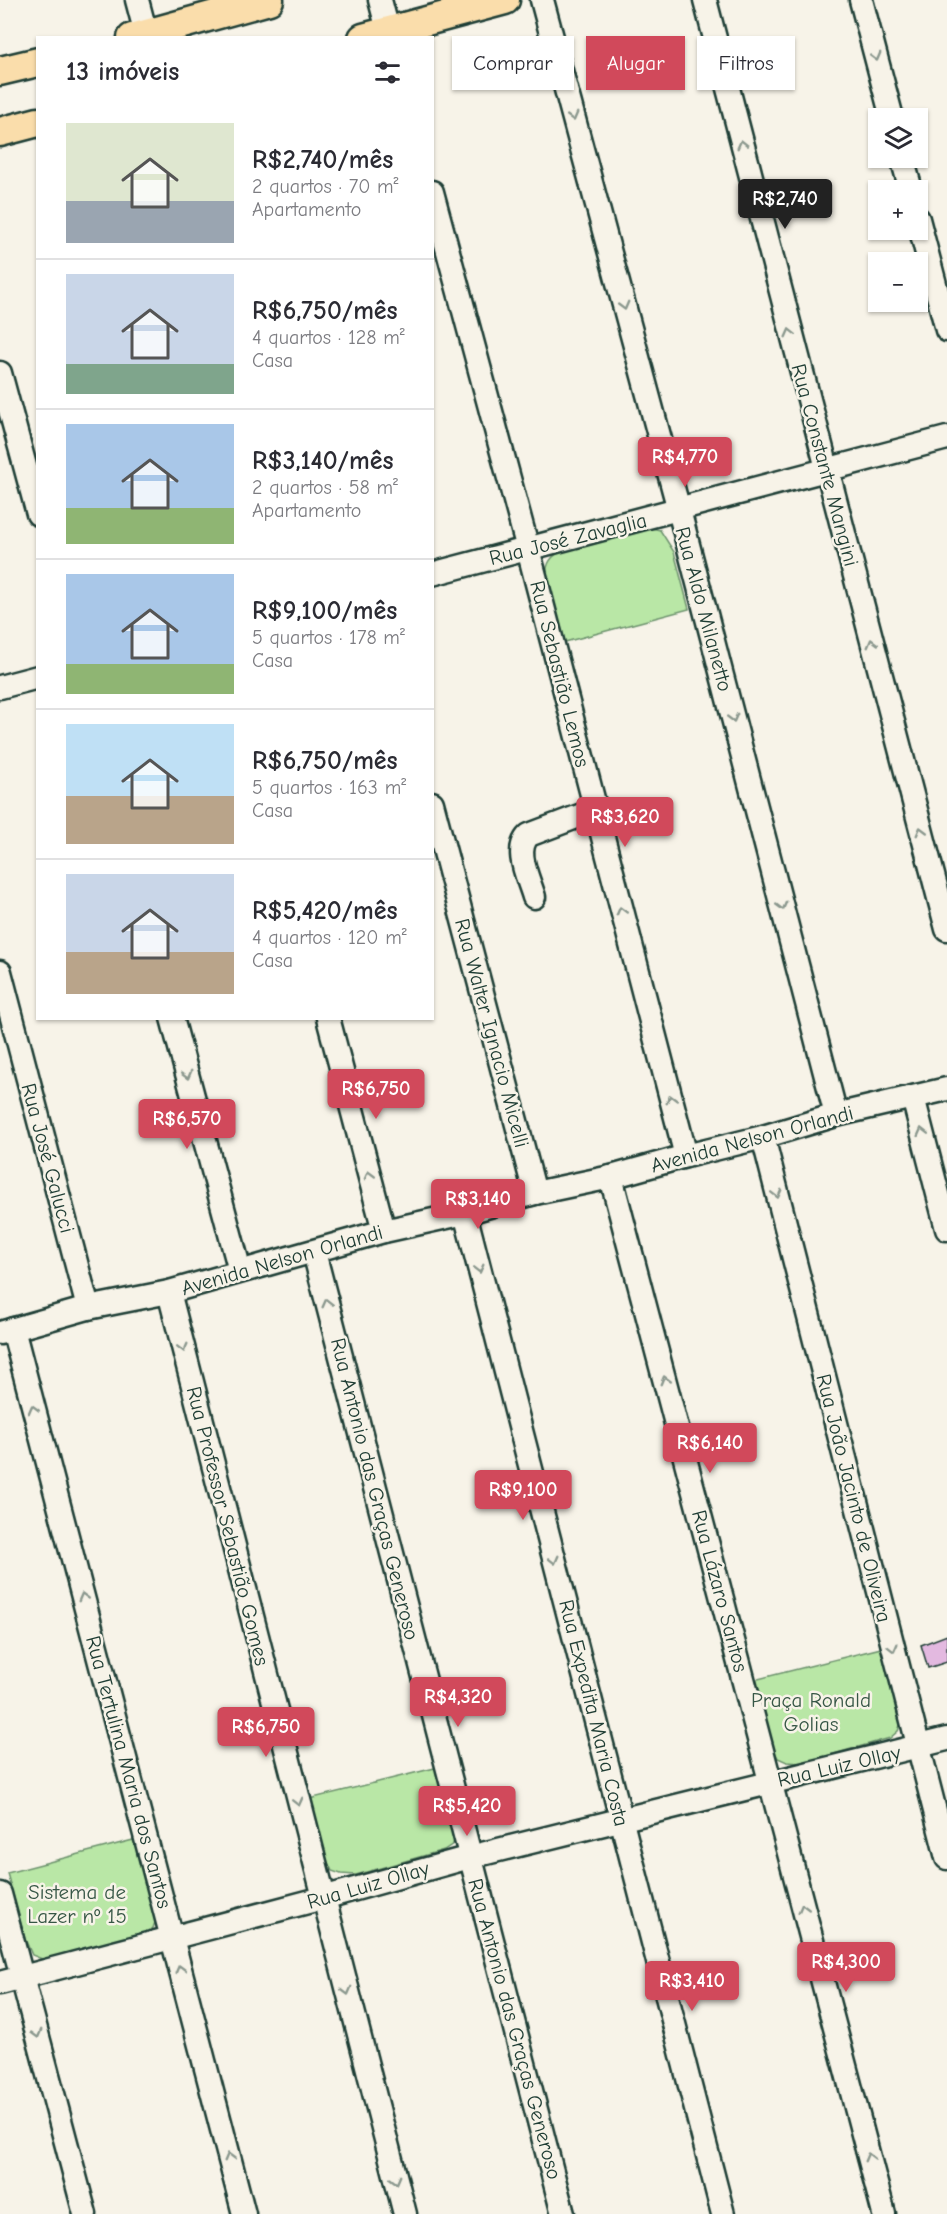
<!DOCTYPE html>
<html lang="pt">
<meta charset="utf-8">
<style>
:root{--surface:#fff;--page:#f7f7f7;--text:#2b2b33;--muted:#7c7c81;--line:#e1e1e2;--accent:#d1495b}
body{margin:0;font-family:"Comic Neue",sans-serif;background:var(--page);color:var(--text);height:100vh;display:flex;flex-direction:column;font-size:22px;white-space:nowrap}
*{box-sizing:border-box;margin:0}
p{font-size:20px;color:var(--muted)}
.icon{flex:none;width:33px;height:33px;fill:none;stroke:currentColor;stroke-width:2;stroke-linecap:round;stroke-linejoin:round}
.map{position:relative;flex:1;overflow:hidden}
.drawer{position:absolute;left:36px;top:36px;width:398px;height:984px;display:flex;flex-direction:column;background:var(--surface);border-radius:0px;box-shadow:0 2px 4px #0004}
.drawer>*{flex:none}
.guide{position:absolute;left:452px;top:36px;width:405px;height:54px;display:flex;gap:12px}
.controls{position:absolute;left:868px;top:108px;display:grid;gap:12px}
.controls a{display:grid;place-items:center;width:60px;height:60px;border-radius:0px;background:var(--surface);box-shadow:0 2px 4px #0004;font-size:30px}
.price{position:absolute;translate:-50% -51px;padding:0 14px;border-radius:6px;background:var(--accent);color:#fff;font-size:20px;line-height:39px;filter:drop-shadow(0 2px 3px #0008)}
.price::after{content:'';position:absolute;left:50%;top:36px;width:18px;height:14px;margin-left:-9px;background:inherit;clip-path:polygon(0 0,100% 0,50% 100%)}
.price.active{background:#222;color:#fff}
ul{padding:0;list-style:none}
li{display:flex;align-items:center;gap:18px;height:150px;padding:0 30px}
li+li{border-top:2px solid var(--line)}
li span{display:grid;place-items:center;flex:none;width:168px;height:120px;border-radius:0px;color:#555}
li>.icon{margin-inline-start:auto}
span .icon{width:72px;height:72px;fill:#fffc;stroke-width:1}
li b{font-size:26px}
h2{display:flex;justify-content:space-between;align-items:center;height:72px;padding:0 30px;font-size:26px}
.tag{padding:0 21px;border-radius:0px;background:var(--surface);box-shadow:0 2px 4px #0004;font-size:21px;line-height:54px}
.tag.active{background:var(--accent);color:#fff}
.map>svg:first-child{display:block}
.green{fill:#b9e7a6;stroke:#6c926d;stroke-width:1.5}
.building{fill:#e3b9e0;stroke:#1f3d34;stroke-width:1.5}
.lines{fill:none;stroke-linecap:round;stroke-linejoin:round}
.minor-casing{stroke:#1f3d34;stroke-width:27}
.major-casing{stroke:#1f3d34;stroke-width:33}
.minor{stroke:#f7f3e8;stroke-width:22}
.major{stroke:#faddab;stroke-width:28}
.oneway{stroke:#8b988e}
.labels{text-anchor:middle;stroke-width:5;stroke-linejoin:round;paint-order:stroke}
.street-label{font-size:21px;fill:#1f3d34;stroke:#f7f3e8}
.park-label{font-size:21px;fill:#365645;stroke:#f7f3e8}
</style>
<div class="map">
<svg width="947" height="2214" viewBox="0 0 947 2214">
<rect width="100%" height="100%" fill="#f7f3e8"/>
<filter id="ink" filterUnits="userSpaceOnUse"><feTurbulence type="fractalNoise" baseFrequency=".0167" numOctaves="2"/><feDisplacementMap in="SourceGraphic" scale="12" xChannelSelector="R" yChannelSelector="G"/><feConvolveMatrix kernelMatrix="1 2 1 2 8 2 1 2 1" color-interpolation-filters="sRGB"/></filter>
<g filter="url(#ink)">
<g class="green">
<path d="M648,527L660,530L674,552L689,609L561,643C556,623 536,575 552,558C554,555 560,552 564,550Z"/>
<path d="M885,1647L902,1720L898,1731L890,1738L802,1763L787,1762L778,1758L770,1742L754,1680Z"/>
<path d="M439,1767L456,1833L453,1844L444,1850L356,1875L341,1874L332,1871L324,1854L309,1799Z"/>
<path d="M137,1839L157,1917L153,1928L145,1935L57,1960L42,1959L32,1955L25,1939L7,1873Z"/>
</g>
<path class="building" d="M947,1635V1662L928,1668L921,1645Z"/>
<g class="lines">
<g class="minor-casing">
<g id="minor">
<path d="M137,0L146,34"/>
<path d="M380,0L390,38"/>
<path d="M542,0L679,510L836,1115"/>
<path d="M705,0L947,929"/>
<path d="M861,0L892,118"/>
<path d="M902,158L911,190"/>
<path d="M432,192L528,549L686,1156"/>
<path d="M918,219L947,330"/>
<path d="M0,373L38,514"/>
<path d="M432,574L947,438"/>
<path d="M0,687L38,677"/>
<path d="M432,803L535,1193"/>
<path d="M534,897C529,879 513,850 529,835L595,810"/>
<path d="M0,972L88,1308"/>
<path d="M172,1018L240,1271"/>
<path d="M328,1018L384,1231"/>
<path d="M913,1097L947,1229"/>
<path d="M763,1137L947,1858"/>
<path d="M611,1177L884,2214"/>
<path d="M465,1213L723,2214"/>
<path d="M314,1252L563,2214"/>
<path d="M169,1292L405,2214"/>
<path d="M13,1329L244,2214"/>
<path d="M0,1333L88,1308L169,1292L384,1231L465,1213L535,1193L611,1177L686,1156L763,1137L836,1115L947,1089"/>
<path d="M0,1894L85,2214"/>
<path d="M0,1983L323,1898L470,1857L947,1739"/>
</g>
</g>
<g class="major-casing">
<g id="major">
<path d="M132,38L269,0"/>
<path d="M363,38L505,0"/>
<path d="M0,71L38,62"/>
<path d="M0,132L38,122"/>
</g>
</g>
<use href="#minor" class="minor"/>
<use href="#major" class="major"/>
</g>
<defs><path id="oneway-chevron" d="M-2-3.5L2.5 0L-2 3.5" fill="none" stroke-width="1.6" stroke-linecap="round" stroke-linejoin="round" transform="scale(1.5)"/></defs>
<g class="oneway">
<use href="#oneway-chevron" transform="translate(876 57) rotate(75)"/>
<use href="#oneway-chevron" transform="translate(573 117) rotate(75)"/>
<use href="#oneway-chevron" transform="translate(742 144) rotate(-104)"/>
<use href="#oneway-chevron" transform="translate(624 306) rotate(75)"/>
<use href="#oneway-chevron" transform="translate(790 333) rotate(-104)"/>
<use href="#oneway-chevron" transform="translate(872 643) rotate(-105)"/>
<use href="#oneway-chevron" transform="translate(733 718) rotate(75)"/>
<use href="#oneway-chevron" transform="translate(921 831) rotate(-105)"/>
<use href="#oneway-chevron" transform="translate(782 906) rotate(75)"/>
<use href="#oneway-chevron" transform="translate(621 911) rotate(-105)"/>
<use href="#oneway-chevron" transform="translate(187 1075) rotate(75)"/>
<use href="#oneway-chevron" transform="translate(671 1099) rotate(-105)"/>
<use href="#oneway-chevron" transform="translate(922 1132) rotate(-104)"/>
<use href="#oneway-chevron" transform="translate(369 1175) rotate(-105)"/>
<use href="#oneway-chevron" transform="translate(777 1194) rotate(76)"/>
<use href="#oneway-chevron" transform="translate(479 1269) rotate(76)"/>
<use href="#oneway-chevron" transform="translate(327 1303) rotate(-104)"/>
<use href="#oneway-chevron" transform="translate(183 1348) rotate(76)"/>
<use href="#oneway-chevron" transform="translate(665 1380) rotate(-105)"/>
<use href="#oneway-chevron" transform="translate(33 1409) rotate(-105)"/>
<use href="#oneway-chevron" transform="translate(554 1560) rotate(76)"/>
<use href="#oneway-chevron" transform="translate(83 1597) rotate(-105)"/>
<use href="#oneway-chevron" transform="translate(893 1648) rotate(76)"/>
<use href="#oneway-chevron" transform="translate(298 1802) rotate(76)"/>
<use href="#oneway-chevron" transform="translate(803 1908) rotate(-105)"/>
<use href="#oneway-chevron" transform="translate(180 1969) rotate(-105)"/>
<use href="#oneway-chevron" transform="translate(347 1991) rotate(75)"/>
<use href="#oneway-chevron" transform="translate(37 2034) rotate(75)"/>
<use href="#oneway-chevron" transform="translate(229 2157) rotate(-105)"/>
<use href="#oneway-chevron" transform="translate(869 2157) rotate(-105)"/>
<use href="#oneway-chevron" transform="translate(396 2180) rotate(75)"/>
</g>
</g>
<g class="labels">
<g class="street-label">
<text transform="translate(825 465) rotate(75)" y="7">Rua Constante Mangini</text>
<text transform="translate(568 539) rotate(-14)" y="7">Rua José Zavaglia</text>
<text transform="translate(704 609) rotate(75)" y="7">Rua Aldo Milanetto</text>
<text transform="translate(560 674) rotate(76)" y="7">Rua Sebastião Lemos</text>
<text transform="translate(492 1033) rotate(75)" y="7">Rua Walter Ignacio Micelli</text>
<text transform="translate(752 1139) rotate(-15)" y="7">Avenida Nelson Orlandi</text>
<text transform="translate(48 1158) rotate(75)" y="7">Rua José Galucci</text>
<text transform="translate(282 1260) rotate(-16)" y="7">Avenida Nelson Orlandi</text>
<text transform="translate(375 1489) rotate(76)" y="7">Rua Antonio das Graças Generoso</text>
<text transform="translate(854 1498) rotate(76)" y="7">Rua João Jacinto de Oliveira</text>
<text transform="translate(228 1526) rotate(76)" y="7">Rua Professor Sebastião Gomes</text>
<text transform="translate(720 1591) rotate(75)" y="7">Rua Lázaro Santos</text>
<text transform="translate(594 1713) rotate(76)" y="7">Rua Expedita Maria Costa</text>
<text transform="translate(839 1766) rotate(-13)" y="7">Rua Luiz Ollay</text>
<text transform="translate(129 1772) rotate(75)" y="7">Rua Tertulina Maria dos Santos</text>
<text transform="translate(368 1885) rotate(-16)" y="7">Rua Luiz Ollay</text>
<text transform="translate(515 2029) rotate(75)" y="7">Rua Antonio das Graças Generoso</text>
</g>
<g class="park-label">
<text x="811" y="1707">Praça Ronald<tspan x="811" dy="24">Golias</tspan></text>
<text x="77" y="1899">Sistema de<tspan x="77" dy="24">Lazer nº 15</tspan></text>
</g>
</g>
</svg>
<div class="controls">
<a><svg class="icon" aria-label="layers" viewBox="0 0 24 24"><path d="M12 4l9 5-9 5-9-5zM3 14l9 5 9-5"/></svg></a>
<a>+</a>
<a>−</a>
</div>
<b class="price active" style="left:785px;top:230px">R$2,740</b>
<b class="price" style="left:685px;top:488px">R$4,770</b>
<b class="price" style="left:625px;top:848px">R$3,620</b>
<b class="price" style="left:376px;top:1120px">R$6,750</b>
<b class="price" style="left:187px;top:1150px">R$6,570</b>
<b class="price" style="left:478px;top:1230px">R$3,140</b>
<b class="price" style="left:710px;top:1474px">R$6,140</b>
<b class="price" style="left:523px;top:1521px">R$9,100</b>
<b class="price" style="left:458px;top:1728px">R$4,320</b>
<b class="price" style="left:266px;top:1758px">R$6,750</b>
<b class="price" style="left:467px;top:1837px">R$5,420</b>
<b class="price" style="left:846px;top:1993px">R$4,300</b>
<b class="price" style="left:692px;top:2012px">R$3,410</b>
<div class="guide">
<a class="tag">Comprar</a>
<a class="tag active">Alugar</a>
<a class="tag">Filtros</a>
</div>
<section class="drawer">
<h2>13 imóveis<svg class="icon" aria-label="filters" viewBox="0 0 24 24"><path d="M4 7h16M4 17h16"/><circle cx="9" cy="7" r="2"/><circle cx="15" cy="17" r="2"/></svg></h2>
<ul>
<li><span style="background:linear-gradient(#dfe7d0 65%,#9aa5b1 0)"><svg class="icon" aria-label="home" viewBox="0 0 24 24"><path d="M3 11l9-7 9 7M6 9v11h12V9"/></svg></span><div><b>R$2,740/mês</b><p>2 quartos · 70 m²</p><p>Apartamento</p></div></li>
<li><span style="background:linear-gradient(#c9d6e8 75%,#7fa58c 0)"><svg class="icon" aria-label="home" viewBox="0 0 24 24"><path d="M3 11l9-7 9 7M6 9v11h12V9"/></svg></span><div><b>R$6,750/mês</b><p>4 quartos · 128 m²</p><p>Casa</p></div></li>
<li><span style="background:linear-gradient(#a9c7e8 70%,#8fb573 0)"><svg class="icon" aria-label="home" viewBox="0 0 24 24"><path d="M3 11l9-7 9 7M6 9v11h12V9"/></svg></span><div><b>R$3,140/mês</b><p>2 quartos · 58 m²</p><p>Apartamento</p></div></li>
<li><span style="background:linear-gradient(#a9c7e8 75%,#8fb573 0)"><svg class="icon" aria-label="home" viewBox="0 0 24 24"><path d="M3 11l9-7 9 7M6 9v11h12V9"/></svg></span><div><b>R$9,100/mês</b><p>5 quartos · 178 m²</p><p>Casa</p></div></li>
<li><span style="background:linear-gradient(#bfe0f5 60%,#b9a48a 0)"><svg class="icon" aria-label="home" viewBox="0 0 24 24"><path d="M3 11l9-7 9 7M6 9v11h12V9"/></svg></span><div><b>R$6,750/mês</b><p>5 quartos · 163 m²</p><p>Casa</p></div></li>
<li><span style="background:linear-gradient(#c9d6e8 65%,#b9a48a 0)"><svg class="icon" aria-label="home" viewBox="0 0 24 24"><path d="M3 11l9-7 9 7M6 9v11h12V9"/></svg></span><div><b>R$5,420/mês</b><p>4 quartos · 120 m²</p><p>Casa</p></div></li>
</ul>
</section>
</div>
